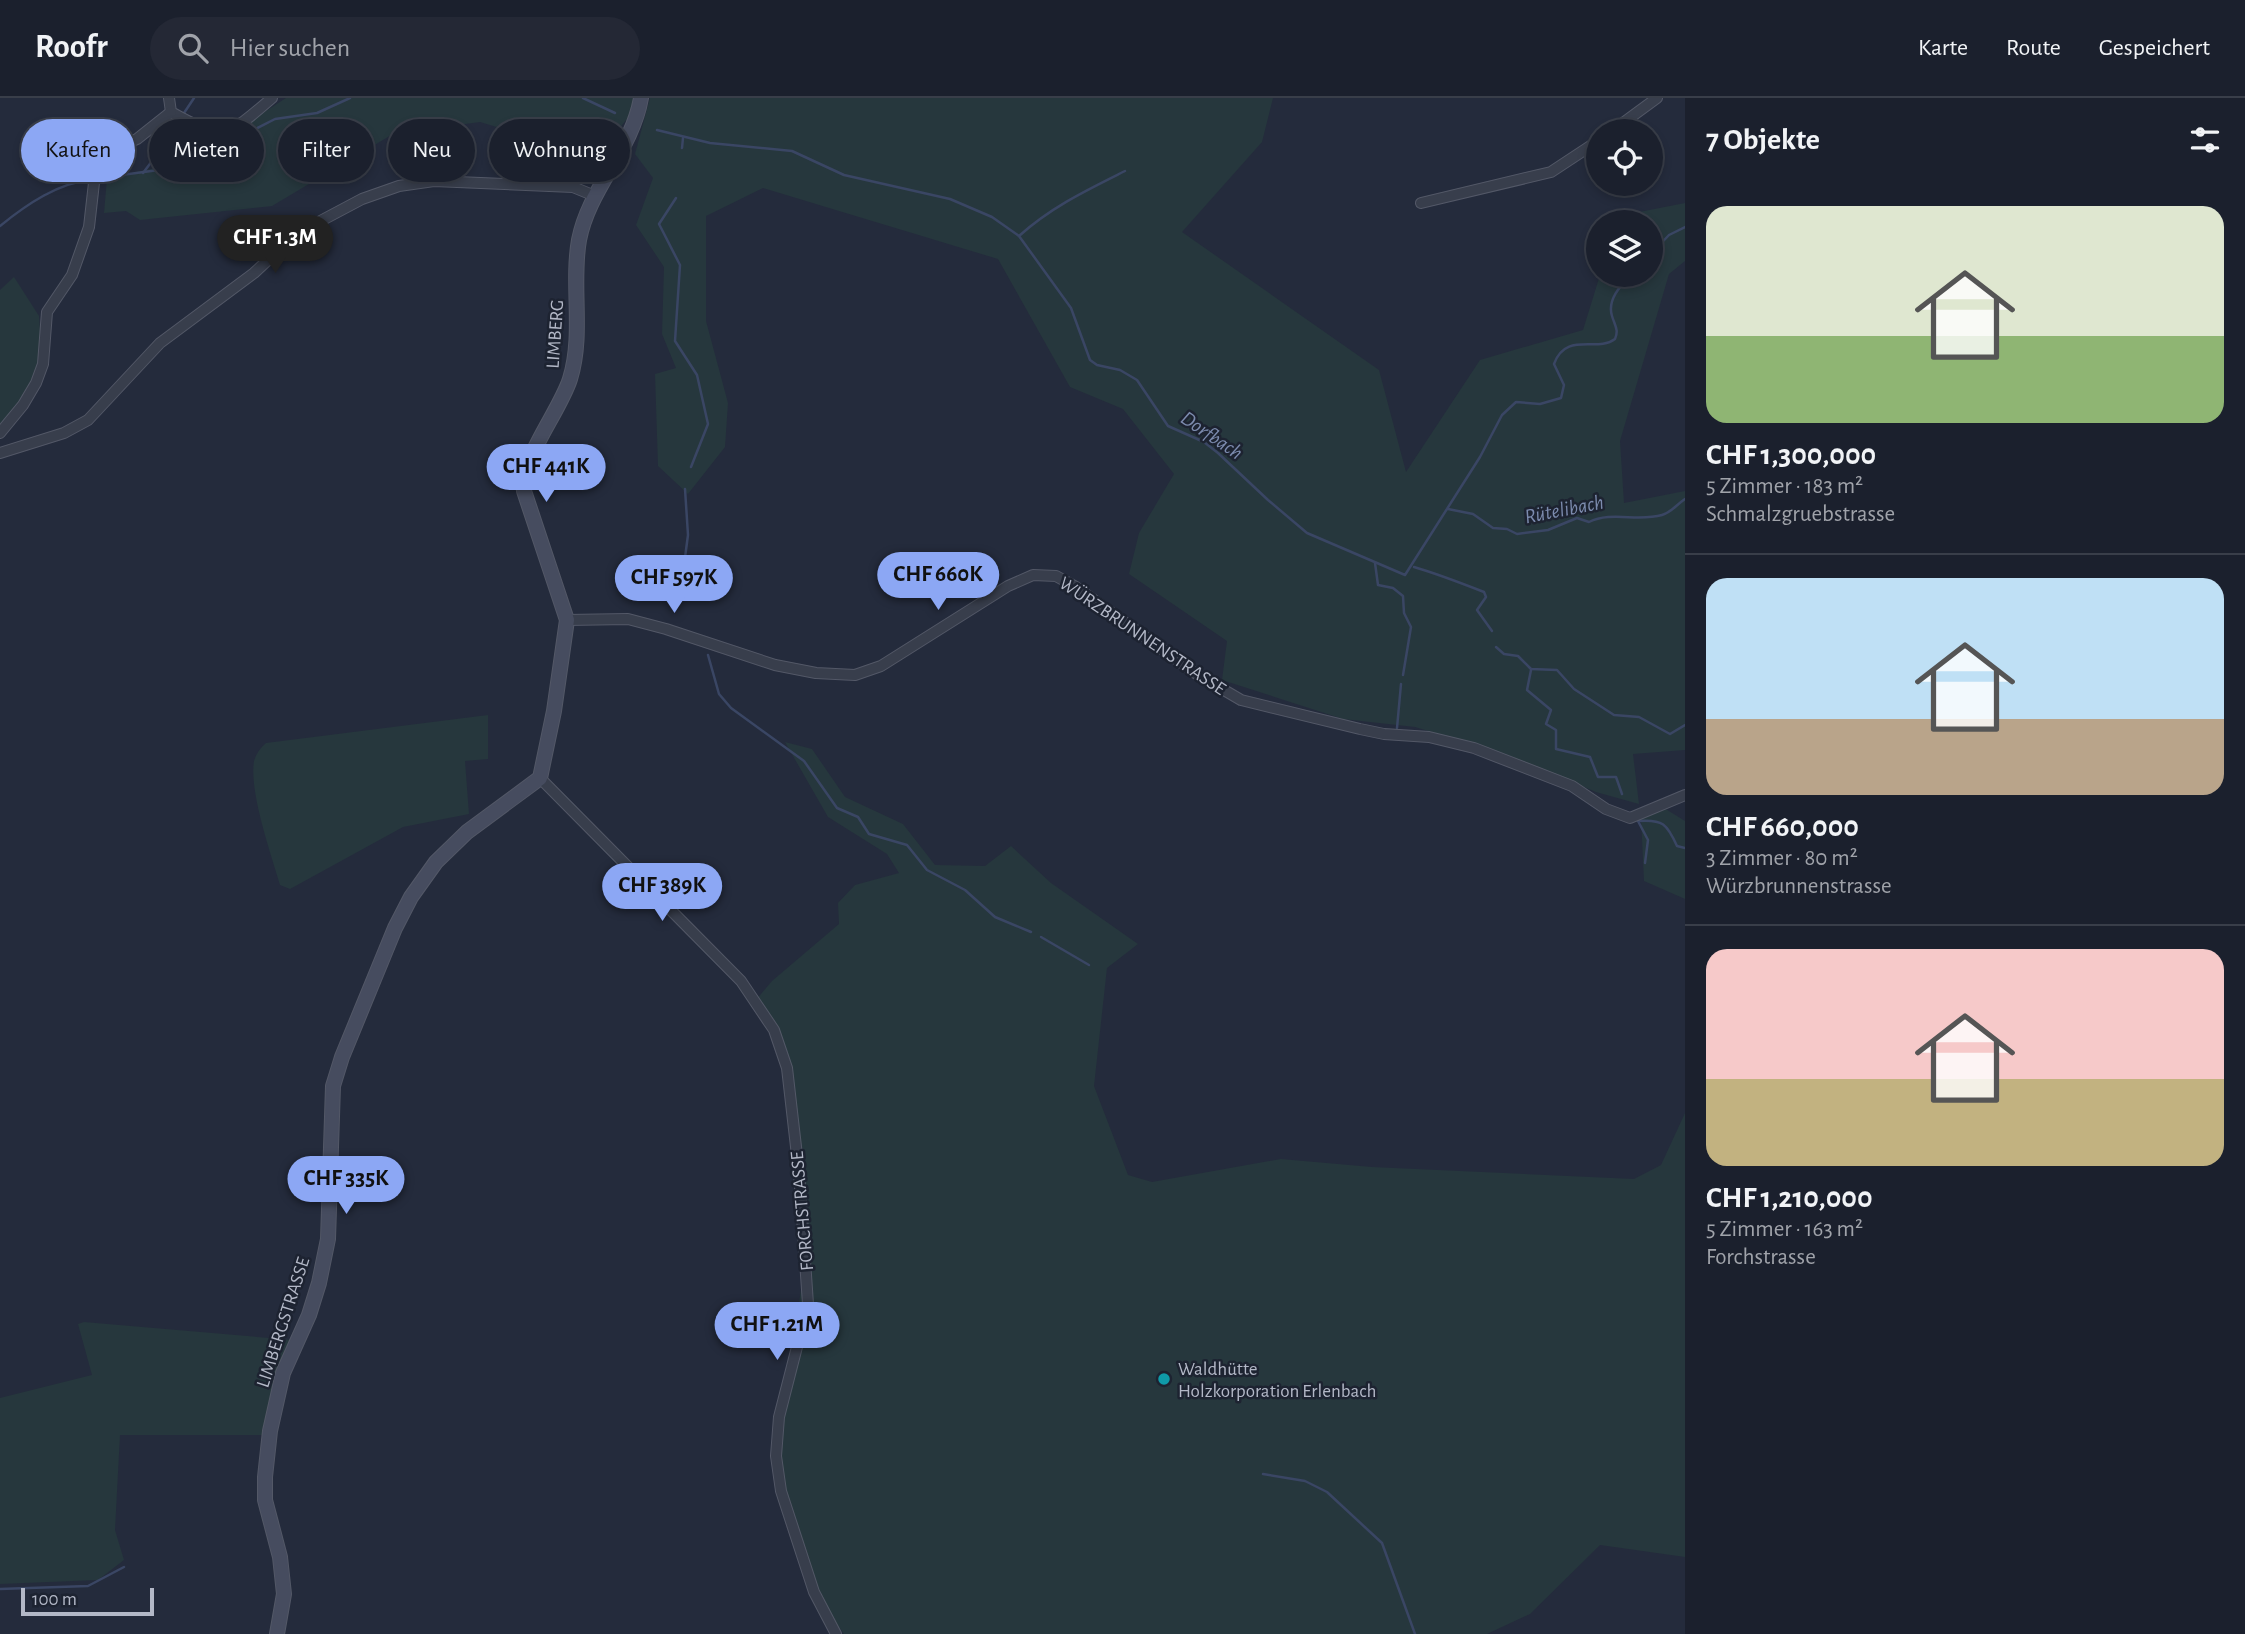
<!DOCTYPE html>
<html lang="de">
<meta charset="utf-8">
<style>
:root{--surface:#1b202d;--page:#242835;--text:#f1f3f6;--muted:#a0a3aa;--line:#393e49;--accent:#8ca7f4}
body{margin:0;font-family:"Alegreya Sans",sans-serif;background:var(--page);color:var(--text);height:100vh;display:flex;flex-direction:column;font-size:26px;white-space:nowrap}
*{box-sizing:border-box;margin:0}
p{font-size:23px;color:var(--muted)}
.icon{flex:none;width:38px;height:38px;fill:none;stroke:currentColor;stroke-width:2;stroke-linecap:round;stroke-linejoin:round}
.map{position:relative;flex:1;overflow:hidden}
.sheet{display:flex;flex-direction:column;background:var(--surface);width:560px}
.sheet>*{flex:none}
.guide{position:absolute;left:21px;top:21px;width:665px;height:63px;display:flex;gap:14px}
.tools{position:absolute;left:1586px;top:21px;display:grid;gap:14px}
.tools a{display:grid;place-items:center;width:77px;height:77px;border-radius:50%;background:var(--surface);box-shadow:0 4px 10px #0003,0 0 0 2px var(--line);font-size:35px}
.scale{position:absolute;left:21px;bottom:18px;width:133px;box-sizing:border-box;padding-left:7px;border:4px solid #b3b8c7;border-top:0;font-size:19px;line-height:24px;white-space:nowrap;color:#b3b8c7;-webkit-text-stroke:5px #1d2331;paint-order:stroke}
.price{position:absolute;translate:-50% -60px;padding:0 16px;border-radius:24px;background:var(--accent);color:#111;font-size:23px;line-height:46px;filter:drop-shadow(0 2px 4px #0008)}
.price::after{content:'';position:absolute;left:50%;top:42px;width:21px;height:16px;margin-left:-10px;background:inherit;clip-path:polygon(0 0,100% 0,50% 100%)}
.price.active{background:#222;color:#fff}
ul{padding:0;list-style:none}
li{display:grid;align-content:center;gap:14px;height:371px;padding:0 21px}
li+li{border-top:2px solid var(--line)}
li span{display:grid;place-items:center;height:217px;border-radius:21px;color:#555}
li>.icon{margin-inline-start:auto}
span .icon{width:126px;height:126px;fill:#fffc;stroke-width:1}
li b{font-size:30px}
h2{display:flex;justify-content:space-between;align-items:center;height:84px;padding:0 21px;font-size:30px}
.pill{padding:0 24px;border-radius:32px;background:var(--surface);box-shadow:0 4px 10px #0003,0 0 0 2px var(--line);font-size:24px;line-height:63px}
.pill.active{background:var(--accent);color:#111}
header{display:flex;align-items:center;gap:42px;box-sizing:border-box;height:98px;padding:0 35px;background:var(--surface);border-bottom:2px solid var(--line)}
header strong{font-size:33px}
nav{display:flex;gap:38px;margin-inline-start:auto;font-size:24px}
.search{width:490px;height:63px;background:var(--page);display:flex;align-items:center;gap:18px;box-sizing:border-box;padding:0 24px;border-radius:38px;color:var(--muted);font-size:26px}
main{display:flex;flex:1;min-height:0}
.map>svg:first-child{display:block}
.green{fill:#26373d}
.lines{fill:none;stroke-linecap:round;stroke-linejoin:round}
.stream{stroke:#3a4664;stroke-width:2.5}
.street-casing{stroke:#535867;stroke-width:12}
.secondary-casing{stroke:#535867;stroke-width:16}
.street{stroke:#383e4c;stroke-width:10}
.secondary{stroke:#464c5f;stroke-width:14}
.culture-dot{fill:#0f9aa8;stroke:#1d2331;stroke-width:2.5}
.labels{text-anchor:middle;stroke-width:5;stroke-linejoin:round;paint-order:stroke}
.street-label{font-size:19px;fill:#b3b8c7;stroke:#1d2331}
.poi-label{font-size:19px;fill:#b3b8c7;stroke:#1d2331;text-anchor:start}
.water-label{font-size:21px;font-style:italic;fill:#7c8bae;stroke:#1d2331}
</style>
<header>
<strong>Roofr</strong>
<div class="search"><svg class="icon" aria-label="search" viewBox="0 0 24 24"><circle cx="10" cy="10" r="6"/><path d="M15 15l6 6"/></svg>Hier suchen</div>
<nav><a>Karte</a><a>Route</a><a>Gespeichert</a></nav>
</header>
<main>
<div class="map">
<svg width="1685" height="1536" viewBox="0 0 1685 1536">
<rect width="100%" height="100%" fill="#242b3c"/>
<g class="green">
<path d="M286,0H634L630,17L597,59L480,24L393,36L272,108L140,122L126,113L104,115L107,80L189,63Z"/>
<path d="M650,0H1273L1262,44L1182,134L1379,272L1406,374L1480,262L1583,232L1600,177H1650V124H1617L1619,118L1685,105V163L1669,176L1620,343L1624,405L1685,393V652L1633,656L1639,706L1596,694L1505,656L1415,629L1343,621L1222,582L1227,543L1129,476L1139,435L1174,376L1123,311L1070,289L998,161L763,90L706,118V223L728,305L725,349L688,396L658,368L655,276L676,270L662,236L664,169L636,127L653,80L635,56Z"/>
<path d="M14,179L39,218L42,260L22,305L0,330V192Z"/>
<path d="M488,617V661L465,663L469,716L403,729L290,791L280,787C271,756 249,694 254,663C256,656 260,650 266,645Z"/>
<path d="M785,644L812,651L845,699L903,726L935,767L985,768L1011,748L1051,785L1138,846L1107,870L1094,988L1128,1077L1152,1084L1281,1061L1372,1069L1634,1081L1661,1067L1685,1015V1459L1600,1447L1530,1516L1487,1536H844L814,1494L776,1358L804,1172L787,970L755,903L772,883L839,826L838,805L855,787L899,775L887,756L828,719Z"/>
<path d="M1664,710L1685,723V801L1644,783L1641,720Z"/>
<path d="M84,1224L293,1242L267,1337H120L115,1432L124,1462L98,1482L0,1486V1300L92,1277L78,1226Z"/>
</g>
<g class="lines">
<g class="stream">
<path d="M583,0L615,15"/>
<path d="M182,18L194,0"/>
<path d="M657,32L710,45L792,53L844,77L950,101L992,119L1019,138L1071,210L1090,262L1097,267L1120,272L1137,282L1168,328L1204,344L1218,355L1268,402L1307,435L1405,477L1480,359L1502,317L1516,304L1540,306L1561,300L1564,287L1554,266C1566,233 1597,255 1615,241C1619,232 1615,228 1612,218C1607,202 1620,188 1631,177"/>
<path d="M682,50L683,40"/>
<path d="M143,75L174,34L178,23"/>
<path d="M99,80L181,69L275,21L317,15L350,0"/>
<path d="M676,100L659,126L680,167L675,243L697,277L708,326L691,369"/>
<path d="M0,128C27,106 58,85 93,81"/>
<path d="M1019,138C1051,109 1087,92 1125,73"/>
<path d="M1650,157L1669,137L1685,129"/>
<path d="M1448,411L1473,416L1493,430L1507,431L1517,436L1548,432L1577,420L1589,424C1611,413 1638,424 1662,417C1672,414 1676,407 1685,401"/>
<path d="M1375,465L1378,487L1393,490L1403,498L1404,515L1411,529L1403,577"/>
<path d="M684,467L688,437L685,391"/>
<path d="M1414,469C1438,476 1461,485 1484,494L1486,499L1477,512L1492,533"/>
<path d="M1496,549L1504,556L1518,558L1531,571L1557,572L1574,591L1614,617L1639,619L1670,636L1685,627"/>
<path d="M708,557L719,596L731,610L804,663L837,710L858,719L869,736L907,747L927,772L965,792L995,819L1031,834"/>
<path d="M1531,572L1527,592L1551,612L1546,626L1556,632V651L1590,659L1598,679H1616L1622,696"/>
<path d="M1397,630L1401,586"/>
<path d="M1645,765L1648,742L1638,723C1663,721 1667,726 1677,748L1685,750"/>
<path d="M1041,839L1089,867"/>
<path d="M1263,1376L1305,1383L1327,1394L1382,1445L1415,1536"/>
<path d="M0,1491L88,1488L124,1469"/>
</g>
<g class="street-casing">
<g id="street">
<path d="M169,0L171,14C223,43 227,39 272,0"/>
<path d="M1612,33L1657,0"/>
<path d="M1421,105L1551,74L1598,43"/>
<path d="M0,335L23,307L36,285L43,266L47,214L72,177L89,129L96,67L108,54L137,41L171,14"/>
<path d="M0,355L64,335L88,322L160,245L254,175L296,136L362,101L399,88L434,83L573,89L595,98"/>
<path d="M567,522L628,521L666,531L775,567L816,575L855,577L881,568L1008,488L1033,477L1056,478L1076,489L1195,575L1241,602L1360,631L1384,636L1429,639L1474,650L1572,688L1606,711L1630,720L1685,697"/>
<path d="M540,680L741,883L774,932L787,970L799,1075L808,1206L779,1319L776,1358L781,1393L814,1494L836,1536"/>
</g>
</g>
<g class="secondary-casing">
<path id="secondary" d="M277,1536L284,1496L280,1459L265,1402V1379L270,1333L283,1275L309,1217L319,1185L328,1141L333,988L342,959L395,830L411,799L436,764L467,734L540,680L554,613L567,522L524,393C519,363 560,313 570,281C584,236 571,187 579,142C589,90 632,52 641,0"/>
</g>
<use href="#street" class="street"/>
<use href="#secondary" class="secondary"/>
</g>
<circle class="culture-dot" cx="1164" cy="1281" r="7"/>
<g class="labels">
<g class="street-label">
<text transform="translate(554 236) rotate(-86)" y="7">LIMBERG</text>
<text transform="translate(1143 537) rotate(34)" y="7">WÜRZBRUNNENSTRASSE</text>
<text transform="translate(801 1113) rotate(-95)" y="7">FORCHSTRASSE</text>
<text transform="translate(282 1224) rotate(-72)" y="7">LIMBERGSTRASSE</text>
</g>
<g class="poi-label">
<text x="1178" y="1277">Waldhütte<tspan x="1178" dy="22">Holzkorporation Erlenbach</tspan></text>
</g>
<g class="water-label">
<text transform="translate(1212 337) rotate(34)" y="7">Dorfbach</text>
<text transform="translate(1564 411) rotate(-11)" y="7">Rütelibach</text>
</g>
</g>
</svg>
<div class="tools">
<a><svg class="icon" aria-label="locate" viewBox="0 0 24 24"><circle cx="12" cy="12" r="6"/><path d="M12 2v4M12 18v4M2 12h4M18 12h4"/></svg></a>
<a><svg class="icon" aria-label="layers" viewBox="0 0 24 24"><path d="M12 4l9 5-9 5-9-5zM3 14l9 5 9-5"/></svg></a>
</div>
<div class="scale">100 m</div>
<b class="price active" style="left:275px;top:177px">CHF 1.3M</b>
<b class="price" style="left:546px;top:406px">CHF 441K</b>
<b class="price" style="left:938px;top:514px">CHF 660K</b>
<b class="price" style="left:674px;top:517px">CHF 597K</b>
<b class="price" style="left:662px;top:825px">CHF 389K</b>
<b class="price" style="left:346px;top:1118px">CHF 335K</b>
<b class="price" style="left:777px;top:1264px">CHF 1.21M</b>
<div class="guide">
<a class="pill active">Kaufen</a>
<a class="pill">Mieten</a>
<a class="pill">Filter</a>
<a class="pill">Neu</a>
<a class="pill">Wohnung</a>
</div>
</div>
<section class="sheet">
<h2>7 Objekte<svg class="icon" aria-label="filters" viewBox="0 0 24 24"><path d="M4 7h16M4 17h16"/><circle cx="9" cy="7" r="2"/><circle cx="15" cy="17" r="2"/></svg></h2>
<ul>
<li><span style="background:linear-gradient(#dfe7d0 60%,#8fb573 0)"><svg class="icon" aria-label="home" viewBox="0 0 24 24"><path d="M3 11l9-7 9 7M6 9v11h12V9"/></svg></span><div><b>CHF 1,300,000</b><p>5 Zimmer · 183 m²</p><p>Schmalzgruebstrasse</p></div></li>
<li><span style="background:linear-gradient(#bfe0f5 65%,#b9a48a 0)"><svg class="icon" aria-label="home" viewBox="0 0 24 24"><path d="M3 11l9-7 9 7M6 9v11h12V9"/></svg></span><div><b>CHF 660,000</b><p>3 Zimmer · 80 m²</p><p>Würzbrunnenstrasse</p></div></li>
<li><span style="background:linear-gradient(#f6c9c9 60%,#c2b280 0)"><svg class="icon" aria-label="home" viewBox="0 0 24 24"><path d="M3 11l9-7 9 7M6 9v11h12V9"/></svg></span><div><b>CHF 1,210,000</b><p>5 Zimmer · 163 m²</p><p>Forchstrasse</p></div></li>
</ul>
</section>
</main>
